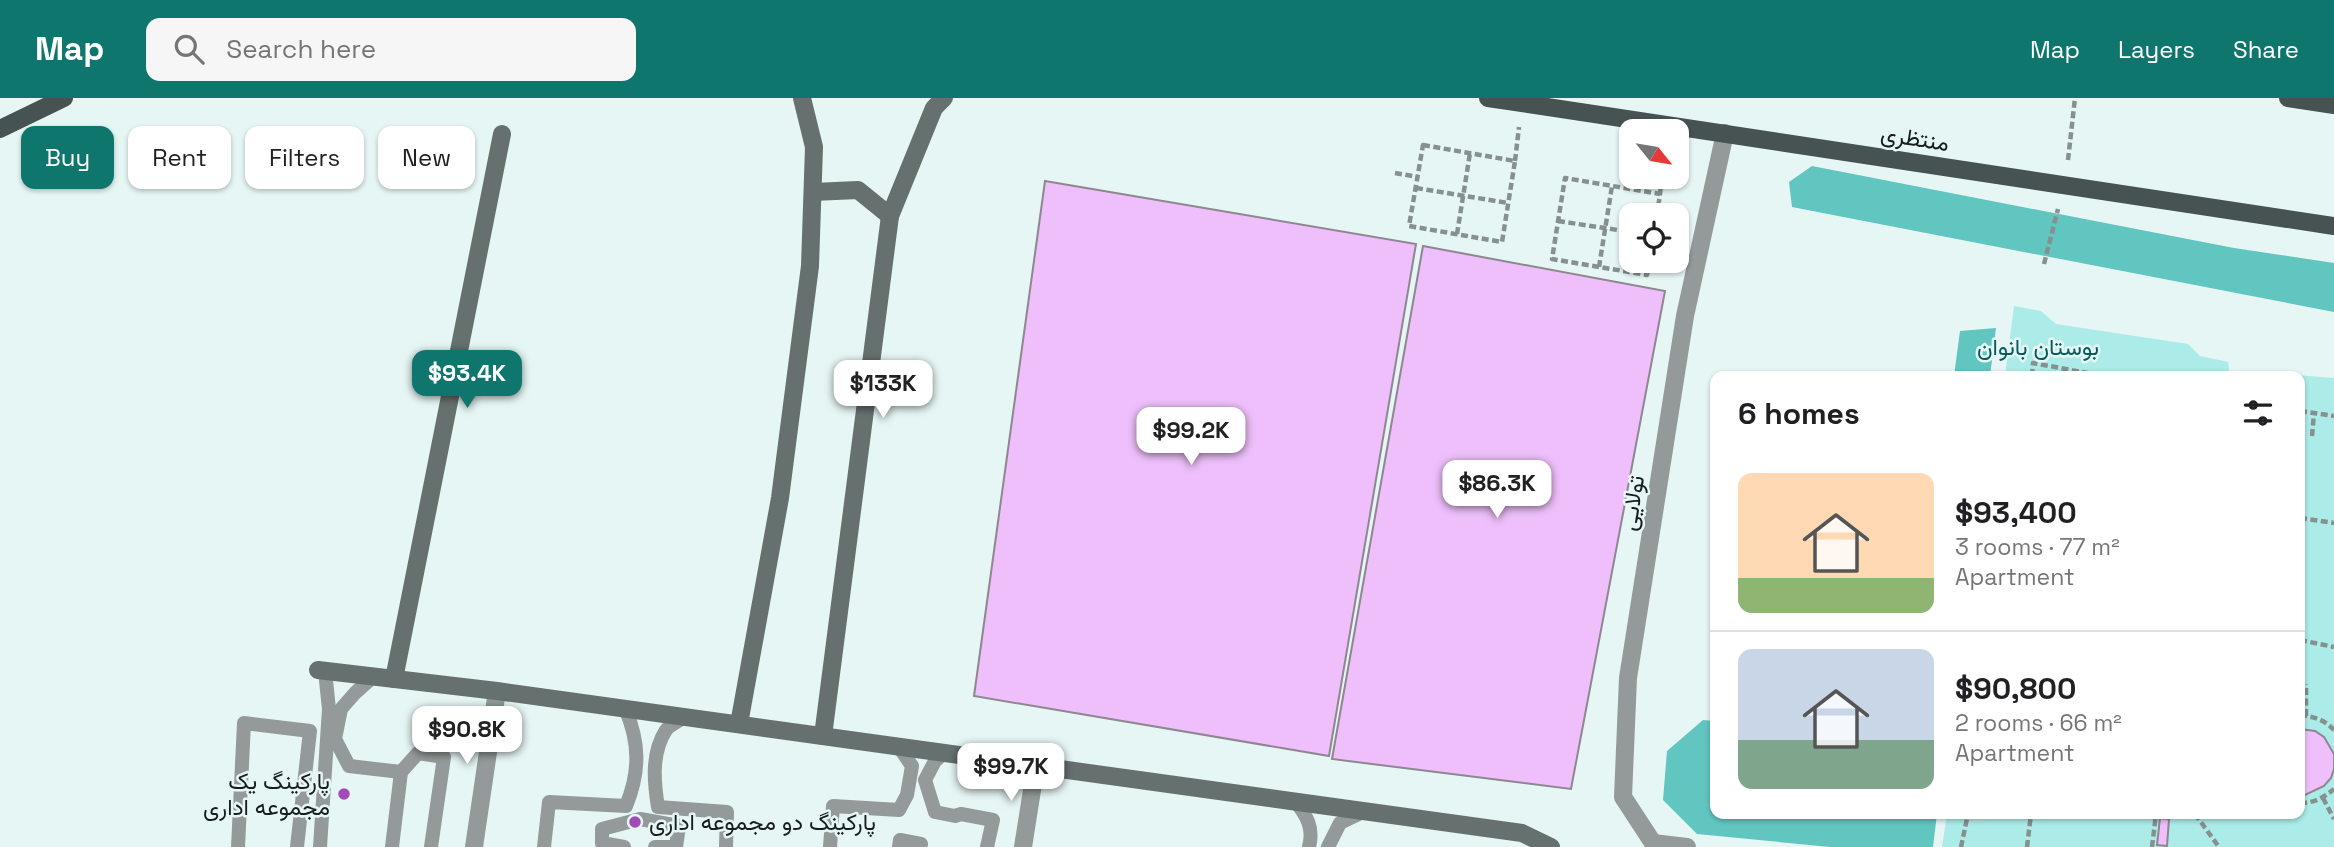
<!DOCTYPE html>
<meta charset="utf-8">
<style>
:root{--surface:#fff;--page:#f6f6f6;--text:#202124;--muted:#757577;--line:#e0e0e0;--accent:#0f766e}
body{margin:0;font-family:"Space Grotesk",Vazirmatn,sans-serif;background:var(--page);color:var(--text);height:100vh;display:flex;flex-direction:column;font-size:26px;white-space:nowrap}
*{box-sizing:border-box;margin:0}
p{font-size:23px;color:var(--muted)}
.icon{flex:none;width:38px;height:38px;fill:none;stroke:currentColor;stroke-width:2;stroke-linecap:round;stroke-linejoin:round}
.map{position:relative;flex:1;overflow:hidden}
.side{position:absolute;left:1710px;top:273px;width:595px;height:448px;display:flex;flex-direction:column;background:var(--surface);border-radius:14px;box-shadow:0 2px 5px #0004}
.side>*{flex:none}
.guide{position:absolute;left:21px;top:28px;width:665px;height:63px;display:flex;gap:14px}
.needle{width:46px;rotate:120deg}
.fabs{position:absolute;left:1619px;top:21px;display:grid;gap:14px}
.fabs a{display:grid;place-items:center;width:70px;height:70px;border-radius:14px;background:var(--surface);box-shadow:0 2px 5px #0004;font-size:35px}
.price{position:absolute;translate:-50% -60px;padding:0 16px;border-radius:14px;background:#fff;color:#222;font-size:23px;line-height:46px;filter:drop-shadow(0 2px 4px #0008)}
.price::after{content:'';position:absolute;left:50%;top:42px;width:21px;height:16px;margin-left:-10px;background:inherit;clip-path:polygon(0 0,100% 0,50% 100%)}
.price.current{background:var(--accent);color:#fff}
ul{padding:0;list-style:none}
li{display:flex;align-items:center;gap:21px;height:175px;padding:0 28px}
li+li{border-top:2px solid var(--line)}
li span{display:grid;place-items:center;flex:none;width:196px;height:140px;border-radius:14px;color:#555}
li>.icon{margin-inline-start:auto}
span .icon{width:84px;height:84px;fill:#fffc;stroke-width:1}
li b{font-size:30px}
h2{display:flex;justify-content:space-between;align-items:center;height:84px;padding:0 28px;font-size:30px}
.pill{padding:0 24px;border-radius:14px;background:var(--surface);box-shadow:0 2px 5px #0004;font-size:24px;line-height:63px}
.pill.current{background:var(--accent);color:#fff}
header{display:flex;align-items:center;gap:42px;box-sizing:border-box;height:98px;padding:0 35px;background:var(--accent);color:#fff}
header strong{font-size:33px}
nav{display:flex;gap:38px;margin-inline-start:auto;font-size:24px}
.search{width:490px;height:63px;background:var(--page);display:flex;align-items:center;gap:18px;box-sizing:border-box;padding:0 24px;border-radius:14px;color:var(--muted);font-size:26px}
.map>svg:first-child{display:block}
.green{fill:#abece8}
.forest{fill:#61c5c0}
.building{fill:#eebffa;stroke:#8e8790;stroke-width:2}
.lines{fill:none;stroke-linecap:round;stroke-linejoin:round}
.path{stroke:#85908f;stroke-width:4.5;stroke-dasharray:7 3.5;stroke-linecap:butt}
.lane{stroke:#939a99;stroke-width:14}
.street{stroke:#939a99;stroke-width:18}
.secondary{stroke:#66706f;stroke-width:18}
.primary{stroke:#475252;stroke-width:18}
.poi-dot{fill:#a24bb8;stroke:#e6f6f5;stroke-width:2.5}
.labels{text-anchor:middle;stroke-width:5;stroke-linejoin:round;paint-order:stroke}
.street-label{font-size:23px;fill:#171c1c;stroke:#e6f6f5}
.park-label{font-size:23px;fill:#005d5a;stroke:#e6f6f5}
.poi-label{font-size:23px;fill:#171c1c;stroke:#e6f6f5;text-anchor:end}
</style>
<header>
<strong>Map</strong>
<div class="search"><svg class="icon" aria-label="search" viewBox="0 0 24 24"><circle cx="10" cy="10" r="6"/><path d="M15 15l6 6"/></svg>Search here</div>
<nav><a>Map</a><a>Layers</a><a>Share</a></nav>
</header>
<div class="map">
<svg width="2334" height="749" viewBox="0 0 2334 749">
<rect width="100%" height="100%" fill="#e6f6f5"/>
<path class="green" d="M2014,208L2041,213L2056,226L2188,246L2200,258L2228,264L2230,278L2272,275L2334,280V749H1942L1947,716H2300V278H2005Z"/>
<g class="forest">
<path d="M1812,68L2234,150L2334,165V214L1792,109L1789,84Z"/>
<path d="M1996,230L1990,278H1954L1960,233Z"/>
<path d="M1703,622L1715,623V716H1937L1933,749H1830L1697,736L1663,702L1667,653Z"/>
</g>
<g class="building">
<path d="M1045,83L1416,146L1329,658L974,598Z"/>
<path d="M1423,148L1665,193L1571,691L1332,661Z"/>
<path d="M2300,631L2315,633L2324,639L2334,656V671L2331,680L2324,688L2305,697L2300,696Z"/>
<path d="M2160,720L2169,721L2167,748L2157,747Z"/>
</g>
<g class="lines">
<g class="path">
<path d="M1423,47L1515,63L1502,144L1409,128Z"/>
<path d="M2068,62L2075,0"/>
<path d="M1515,63L1519,29"/>
<path d="M1395,75L1418,79"/>
<path d="M1416,90L1508,105"/>
<path d="M1660,96L1662,79"/>
<path d="M1558,123L1631,134"/>
<path d="M1457,136L1470,55"/>
<path d="M1650,163L1647,177L1552,161L1565,80L1660,96L1657,117"/>
<path d="M2044,166L2058,111"/>
<path d="M1599,169L1612,88"/>
<path d="M2032,278L2033,265L2104,278"/>
<path d="M2300,313L2334,318"/>
<path d="M2312,338L2314,315"/>
<path d="M2300,420L2334,425"/>
<path d="M2300,542L2334,549"/>
<path d="M2300,617C2314,619 2324,621 2334,632"/>
<path d="M2306,618V586"/>
<path d="M2323,700L2334,721"/>
<path d="M2300,705C2314,705 2323,700 2334,691"/>
<path d="M2195,716L2219,749"/>
<path d="M1961,749L1968,716"/>
<path d="M2027,749L2031,716"/>
<path d="M2152,749L2156,716"/>
</g>
<g class="lane">
<path d="M374,578L355,595L341,611L335,641L349,668L401,674L418,655L444,659L431,749"/>
<path d="M684,619C679,623 670,627 666,632C651,655 654,685 658,709L727,714L726,749"/>
<path d="M944,655L935,663L925,682L935,714L955,718L961,716L993,722L987,749"/>
<path d="M1295,703C1307,718 1314,730 1309,749"/>
<path d="M238,749L244,625L310,633L297,749"/>
<path d="M320,749L329,611L325,573"/>
<path d="M392,749L401,674"/>
<path d="M544,749L549,704L626,708C640,674 640,645 625,610"/>
<path d="M624,749L602,745V731L640,721L679,728L676,749H655"/>
<path d="M830,749L833,708L899,712L907,697L912,668L899,649"/>
<path d="M899,749L900,742L921,746L920,749"/>
<path d="M1328,749L1340,725L1365,713"/>
</g>
<g class="street">
<path d="M474,749L497,593"/>
<path d="M1023,749L1036,667"/>
<path d="M1687,749L1653,745L1623,699L1628,580L1685,218L1725,35"/>
</g>
<g class="secondary">
<path d="M813,94L858,92L890,118"/>
<path d="M318,572L497,593L1522,735L1551,749"/>
<path d="M394,581L502,36"/>
<path d="M739,626L780,400L810,168L814,49L802,0"/>
<path d="M823,638L890,118L934,10L944,0"/>
</g>
<g class="primary">
<path d="M1488,0L2334,128"/>
<path d="M2288,0L2334,7"/>
<path d="M0,31L64,0"/>
</g>
</g>
<g class="poi-dot">
<circle cx="344" cy="696" r="7"/>
<circle cx="635" cy="724" r="7"/>
</g>
<g class="labels">
<g class="street-label">
<text transform="translate(1915 40) rotate(9)" y="8">منتظری</text>
<text transform="translate(1632 405) rotate(-81)" y="8">تولایی</text>
</g>
<g class="park-label">
<text x="2038" y="257">بوستان بانوان</text>
</g>
<g class="poi-label">
<text x="330" y="691">پارکینگ یک<tspan x="330" dy="26">مجموعه اداری</tspan></text>
<text x="649" y="732" text-anchor="start">پارکینگ دو مجموعه اداری</text>
</g>
</g>
</svg>
<div class="fabs">
<a><svg class="needle" viewBox="-14 -14 28 28"><path d="M0-13l5 13h-10z" fill="#e53935"/><path d="M0 13l5-13h-10z" fill="#757577"/></svg></a>
<a><svg class="icon" aria-label="locate" viewBox="0 0 24 24"><circle cx="12" cy="12" r="6"/><path d="M12 2v4M12 18v4M2 12h4M18 12h4"/></svg></a>
</div>
<b class="price current" style="left:467px;top:312px">$93.4K</b>
<b class="price" style="left:883px;top:322px">$133K</b>
<b class="price" style="left:1191px;top:369px">$99.2K</b>
<b class="price" style="left:1497px;top:422px">$86.3K</b>
<b class="price" style="left:467px;top:668px">$90.8K</b>
<b class="price" style="left:1011px;top:705px">$99.7K</b>
<div class="guide">
<a class="pill current">Buy</a>
<a class="pill">Rent</a>
<a class="pill">Filters</a>
<a class="pill">New</a>
</div>
<section class="side">
<h2>6 homes<svg class="icon" aria-label="filters" viewBox="0 0 24 24"><path d="M4 7h16M4 17h16"/><circle cx="9" cy="7" r="2"/><circle cx="15" cy="17" r="2"/></svg></h2>
<ul>
<li><span style="background:linear-gradient(#ffd9b3 75%,#8fb573 0)"><svg class="icon" aria-label="home" viewBox="0 0 24 24"><path d="M3 11l9-7 9 7M6 9v11h12V9"/></svg></span><div><b>$93,400</b><p>3 rooms · 77 m²</p><p>Apartment</p></div></li>
<li><span style="background:linear-gradient(#c9d6e8 65%,#7fa58c 0)"><svg class="icon" aria-label="home" viewBox="0 0 24 24"><path d="M3 11l9-7 9 7M6 9v11h12V9"/></svg></span><div><b>$90,800</b><p>2 rooms · 66 m²</p><p>Apartment</p></div></li>
</ul>
</section>
</div>
